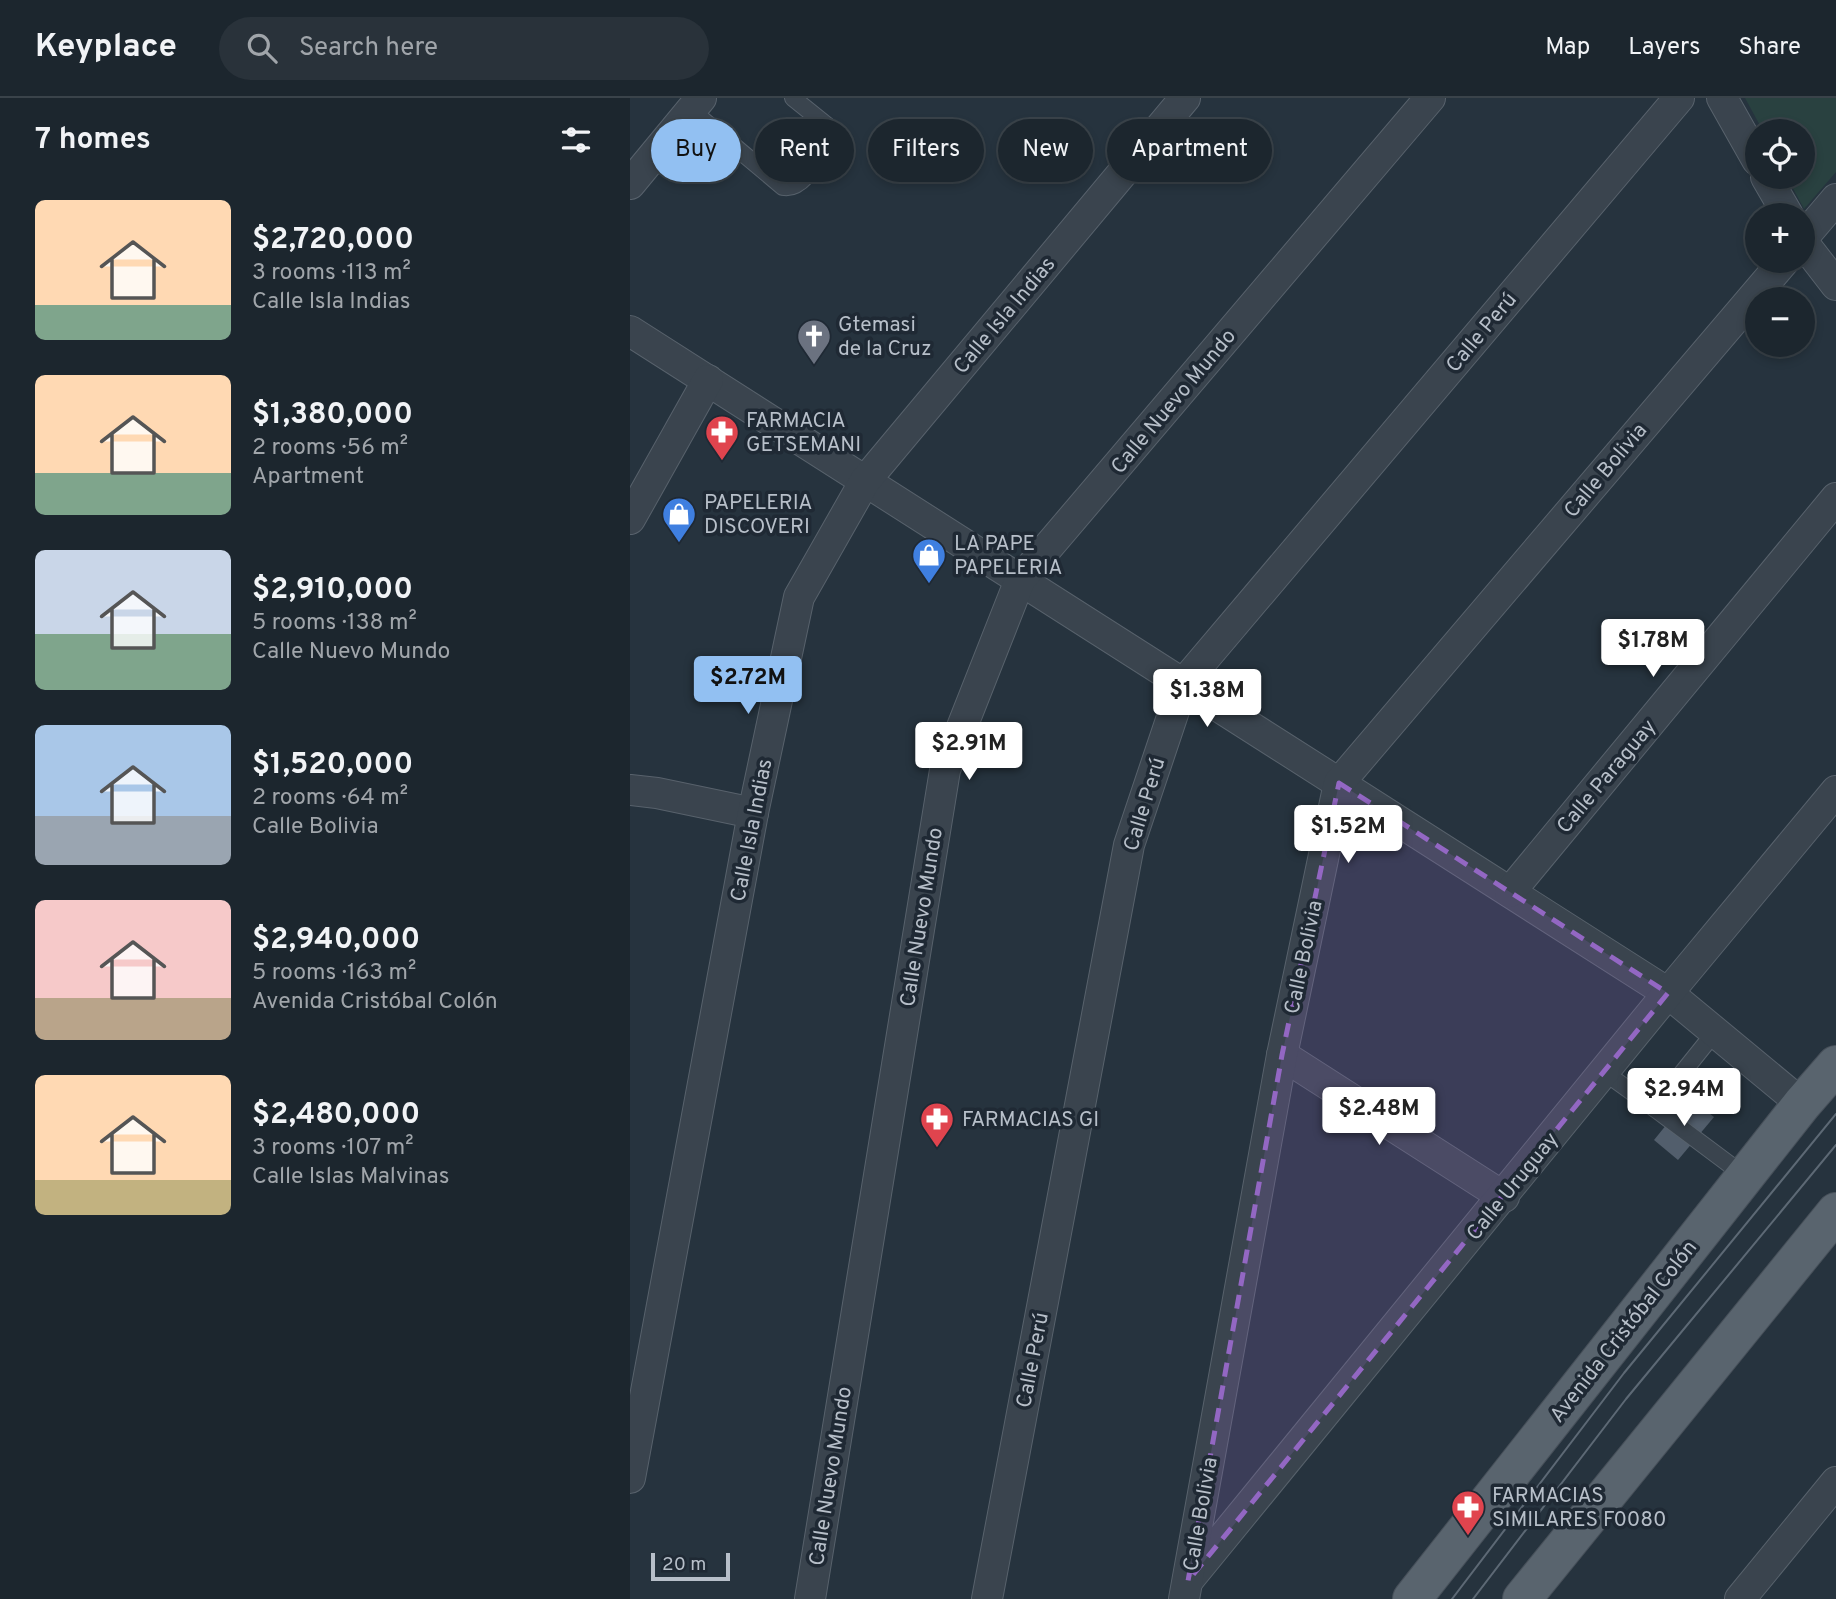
<!DOCTYPE html>
<meta charset="utf-8">
<style>
:root{--surface:#1c262e;--page:#29323a;--text:#f1f3f6;--muted:#a0a5aa;--line:#3a434a;--accent:#92c0f2}
body{margin:0;font-family:Overpass,sans-serif;background:var(--page);color:var(--text);height:100vh;display:flex;flex-direction:column;font-size:26px;white-space:nowrap}
*{box-sizing:border-box;margin:0}
p{font-size:23px;color:var(--muted)}
.icon{flex:none;width:38px;height:38px;fill:none;stroke:currentColor;stroke-width:2;stroke-linecap:round;stroke-linejoin:round}
.map{position:relative;flex:1;overflow:hidden}
.details{display:flex;flex-direction:column;background:var(--surface);width:630px}
.details>*{flex:none}
.hud{position:absolute;left:21px;top:21px;width:665px;height:63px;display:flex;gap:14px}
.tools{position:absolute;left:1115px;top:21px;display:grid;gap:14px}
.tools a{display:grid;place-items:center;width:70px;height:70px;border-radius:50%;background:var(--surface);box-shadow:0 4px 10px #0003,0 0 0 2px var(--line);font-size:35px}
.scale{position:absolute;left:21px;bottom:18px;width:79px;box-sizing:border-box;padding-left:7px;border:4px solid #b7bfc9;border-top:0;font-size:19px;line-height:24px;white-space:nowrap;color:#b7bfc9;-webkit-text-stroke:5px #1f2934;paint-order:stroke}
.price{position:absolute;translate:-50% -60px;padding:0 16px;border-radius:7px;background:#fff;color:#222;font-size:23px;line-height:46px;filter:drop-shadow(0 2px 4px #0008)}
.price::after{content:'';position:absolute;left:50%;top:42px;width:21px;height:16px;margin-left:-10px;background:inherit;clip-path:polygon(0 0,100% 0,50% 100%)}
.price.selected{background:var(--accent);color:#111}
ul{padding:0;list-style:none}
li{display:flex;align-items:center;gap:21px;height:175px;padding:0 35px}
li span{display:grid;place-items:center;flex:none;width:196px;height:140px;border-radius:10px;color:#555}
li>.icon{margin-inline-start:auto}
span .icon{width:84px;height:84px;fill:#fffc;stroke-width:1}
li b{font-size:30px}
h2{display:flex;justify-content:space-between;align-items:center;height:84px;padding:0 35px;font-size:30px}
.chip{padding:0 24px;border-radius:32px;background:var(--surface);box-shadow:0 4px 10px #0003,0 0 0 2px var(--line);font-size:24px;line-height:63px}
.chip.selected{background:var(--accent);color:#111}
header{display:flex;align-items:center;gap:42px;box-sizing:border-box;height:98px;padding:0 35px;background:var(--surface);border-bottom:2px solid var(--line)}
header strong{font-size:33px}
nav{display:flex;gap:38px;margin-inline-start:auto;font-size:24px}
.search{width:490px;height:63px;background:var(--page);display:flex;align-items:center;gap:18px;box-sizing:border-box;padding:0 24px;border-radius:38px;color:var(--muted);font-size:26px}
main{display:flex;flex:1;min-height:0}
.map>svg:first-child{display:block}
.green{fill:#294140}
.building{fill:#525e6c}
.lines{fill:none;stroke-linecap:round;stroke-linejoin:round}
.lane-casing{stroke:#58626c;stroke-width:18}
.street-casing{stroke:#58626c;stroke-width:32}
.primary-casing{stroke:#47505a;stroke-width:40}
.lane{stroke:#3a444e;stroke-width:16}
.street{stroke:#3a444e;stroke-width:30}
.primary{stroke:#59646e;stroke-width:38}
.tram{stroke:#5d6975;stroke-width:2}
.marked{fill:#9367c3;fill-opacity:0.2;stroke:#9367c3;stroke-width:5;stroke-dasharray:14 9;stroke-linejoin:round}
.labels{text-anchor:middle;stroke-width:7;stroke-linejoin:round;paint-order:stroke}
.street-label{font-size:21px;fill:#b7bfc9;stroke:#1f2934}
.poi-label{font-size:21px;fill:#b7bfc9;stroke:#1f2934;text-anchor:start}
</style>
<header>
<strong>Keyplace</strong>
<div class="search"><svg class="icon" aria-label="search" viewBox="0 0 24 24"><circle cx="10" cy="10" r="6"/><path d="M15 15l6 6"/></svg>Search here</div>
<nav><a>Map</a><a>Layers</a><a>Share</a></nav>
</header>
<main>
<section class="details">
<h2>7 homes<svg class="icon" aria-label="filters" viewBox="0 0 24 24"><path d="M4 7h16M4 17h16"/><circle cx="9" cy="7" r="2"/><circle cx="15" cy="17" r="2"/></svg></h2>
<ul>
<li><span style="background:linear-gradient(#ffd9b3 75%,#7fa58c 0)"><svg class="icon" aria-label="home" viewBox="0 0 24 24"><path d="M3 11l9-7 9 7M6 9v11h12V9"/></svg></span><div><b>$2,720,000</b><p>3 rooms · 113 m²</p><p>Calle Isla Indias</p></div></li>
<li><span style="background:linear-gradient(#ffd9b3 70%,#7fa58c 0)"><svg class="icon" aria-label="home" viewBox="0 0 24 24"><path d="M3 11l9-7 9 7M6 9v11h12V9"/></svg></span><div><b>$1,380,000</b><p>2 rooms · 56 m²</p><p>Apartment</p></div></li>
<li><span style="background:linear-gradient(#c9d6e8 60%,#7fa58c 0)"><svg class="icon" aria-label="home" viewBox="0 0 24 24"><path d="M3 11l9-7 9 7M6 9v11h12V9"/></svg></span><div><b>$2,910,000</b><p>5 rooms · 138 m²</p><p>Calle Nuevo Mundo</p></div></li>
<li><span style="background:linear-gradient(#a9c7e8 65%,#9aa5b1 0)"><svg class="icon" aria-label="home" viewBox="0 0 24 24"><path d="M3 11l9-7 9 7M6 9v11h12V9"/></svg></span><div><b>$1,520,000</b><p>2 rooms · 64 m²</p><p>Calle Bolivia</p></div></li>
<li><span style="background:linear-gradient(#f6c9c9 70%,#b9a48a 0)"><svg class="icon" aria-label="home" viewBox="0 0 24 24"><path d="M3 11l9-7 9 7M6 9v11h12V9"/></svg></span><div><b>$2,940,000</b><p>5 rooms · 163 m²</p><p>Avenida Cristóbal Colón</p></div></li>
<li><span style="background:linear-gradient(#ffd9b3 75%,#c2b280 0)"><svg class="icon" aria-label="home" viewBox="0 0 24 24"><path d="M3 11l9-7 9 7M6 9v11h12V9"/></svg></span><div><b>$2,480,000</b><p>3 rooms · 107 m²</p><p>Calle Islas Malvinas</p></div></li>
</ul>
</section>
<div class="map">
<svg width="1206" height="1501" viewBox="0 0 1206 1501">
<rect width="100%" height="100%" fill="#26333e"/>
<path class="green" d="M1115,0H1206V74L1174,111L1157,79H1172V33H1133Z"/>
<path class="building" d="M1059,999L1084,1019L1048,1062L1024,1042Z"/>
<g class="lines">
<g class="lane-casing">
<g id="lane">
<path d="M61,12L153,89C174,93 190,58 200,43L202,37L199,29L163,0"/>
<path d="M1085,934L1024,1010L1115,1078"/>
<path d="M974,974L1024,1010"/>
</g>
</g>
<g class="street-casing">
<g id="street">
<path d="M1092,0L1127,62"/>
<path d="M1136,79L1158,117"/>
<path d="M0,86L71,0"/>
<path d="M1172,141L1206,101"/>
<path d="M1172,143L1206,187"/>
<path d="M0,233L1038,895L1172,1006"/>
<path d="M0,421L78,282"/>
<path d="M0,692L27,695L123,715"/>
<path d="M880,794L1206,400"/>
<path d="M652,957L874,1099"/>
<path d="M0,1380L123,715L169,499L235,383L555,0"/>
<path d="M560,1480L1038,895L1206,693"/>
<path d="M180,1501L315,672L390,482L800,0"/>
<path d="M357,1501L499,747L553,586L1049,0"/>
<path d="M554,1501L652,957L709,685L1154,163"/>
<path d="M1110,1501L1206,1384"/>
</g>
</g>
<g class="primary-casing">
<g id="primary">
<path d="M782,1501L1172,1006L1206,967"/>
<path d="M892,1501L1206,1114"/>
</g>
</g>
<use href="#lane" class="lane"/>
<use href="#street" class="street"/>
<use href="#primary" class="primary"/>
<g class="tram">
<path d="M822,1501L994,1275L1206,1016"/>
<path d="M843,1501L996,1301L1206,1047"/>
</g>
</g>
<path class="marked" d="M709,685L1038,895L558,1483L652,957Z"/>
<defs>
<g id="church-pin" transform="scale(1.75)"><path d="M0 17L-7.5 6A9.5 9.5 0 1 1 7.5 6Z" fill="#6b7280" stroke="#1f2934"/><path d="M-1.2-6h2.4v3.5h3.3v2.4h-3.3V6h-2.4V-.1h-3.3v-2.4h3.3Z" fill="#fff"/></g>
<g id="pharmacy-pin" transform="scale(1.75)"><path d="M0 17L-7.5 6A9.5 9.5 0 1 1 7.5 6Z" fill="#e0444e" stroke="#1f2934"/><path d="M-2-6h4v4h4v4h-4v4h-4v-4h-4v-4h4Z" fill="#fff"/></g>
<g id="shop-pin" transform="scale(1.75)"><path d="M0 17L-7.5 6A9.5 9.5 0 1 1 7.5 6Z" fill="#3f7fe0" stroke="#1f2934"/><path d="M-5-2.5h2.3a2.7 3.5 0 0 1 5.4 0H5L5.5 6h-11ZM-1.5-2.5h3a1.5 2.3 0 0 0-3 0Z" fill="#fff"/></g>
</defs>
<g fill-rule="evenodd">
<use href="#church-pin" x="184" y="238"/>
<use href="#pharmacy-pin" x="92" y="334"/>
<use href="#shop-pin" x="49" y="416"/>
<use href="#shop-pin" x="299" y="457"/>
<use href="#pharmacy-pin" x="307" y="1021"/>
<use href="#pharmacy-pin" x="838" y="1409"/>
</g>
<g class="labels">
<g class="street-label">
<text transform="translate(374 217) rotate(-50)" y="7">Calle Isla Indias</text>
<text transform="translate(851 234) rotate(-50)" y="7">Calle Perú</text>
<text transform="translate(543 303) rotate(-50)" y="7">Calle Nuevo Mundo</text>
<text transform="translate(975 372) rotate(-50)" y="7">Calle Bolivia</text>
<text transform="translate(976 678) rotate(-50)" y="7">Calle Paraguay</text>
<text transform="translate(514 706) rotate(-73)" y="7">Calle Perú</text>
<text transform="translate(121 732) rotate(-79)" y="7">Calle Isla Indias</text>
<text transform="translate(291 819) rotate(-81)" y="7">Calle Nuevo Mundo</text>
<text transform="translate(673 859) rotate(-78)" y="7">Calle Bolivia</text>
<text transform="translate(882 1088) rotate(-51)" y="7">Calle Uruguay</text>
<text transform="translate(993 1233) rotate(-52)" y="7">Avenida Cristóbal Colón</text>
<text transform="translate(402 1262) rotate(-79)" y="7">Calle Perú</text>
<text transform="translate(200 1378) rotate(-81)" y="7">Calle Nuevo Mundo</text>
<text transform="translate(570 1416) rotate(-80)" y="7">Calle Bolivia</text>
</g>
<g class="poi-label">
<text x="208" y="233">Gtemasi<tspan x="208" dy="24">de la Cruz</tspan></text>
<text x="116" y="329">FARMACIA<tspan x="116" dy="24">GETSEMANI</tspan></text>
<text x="74" y="411">PAPELERIA<tspan x="74" dy="24">DISCOVERI</tspan></text>
<text x="324" y="452">LA PAPE<tspan x="324" dy="24">PAPELERIA</tspan></text>
<text x="332" y="1028">FARMACIAS GI</text>
<text x="862" y="1404">FARMACIAS<tspan x="862" dy="24">SIMILARES F0080</tspan></text>
</g>
</g>
</svg>
<div class="tools">
<a><svg class="icon" aria-label="locate" viewBox="0 0 24 24"><circle cx="12" cy="12" r="6"/><path d="M12 2v4M12 18v4M2 12h4M18 12h4"/></svg></a>
<a>+</a>
<a>−</a>
</div>
<div class="scale">20 m</div>
<b class="price" style="left:1023px;top:581px">$1.78M</b>
<b class="price selected" style="left:118px;top:618px">$2.72M</b>
<b class="price" style="left:577px;top:631px">$1.38M</b>
<b class="price" style="left:339px;top:684px">$2.91M</b>
<b class="price" style="left:718px;top:767px">$1.52M</b>
<b class="price" style="left:1054px;top:1030px">$2.94M</b>
<b class="price" style="left:749px;top:1049px">$2.48M</b>
<div class="hud">
<a class="chip selected">Buy</a>
<a class="chip">Rent</a>
<a class="chip">Filters</a>
<a class="chip">New</a>
<a class="chip">Apartment</a>
</div>
</div>
</main>
